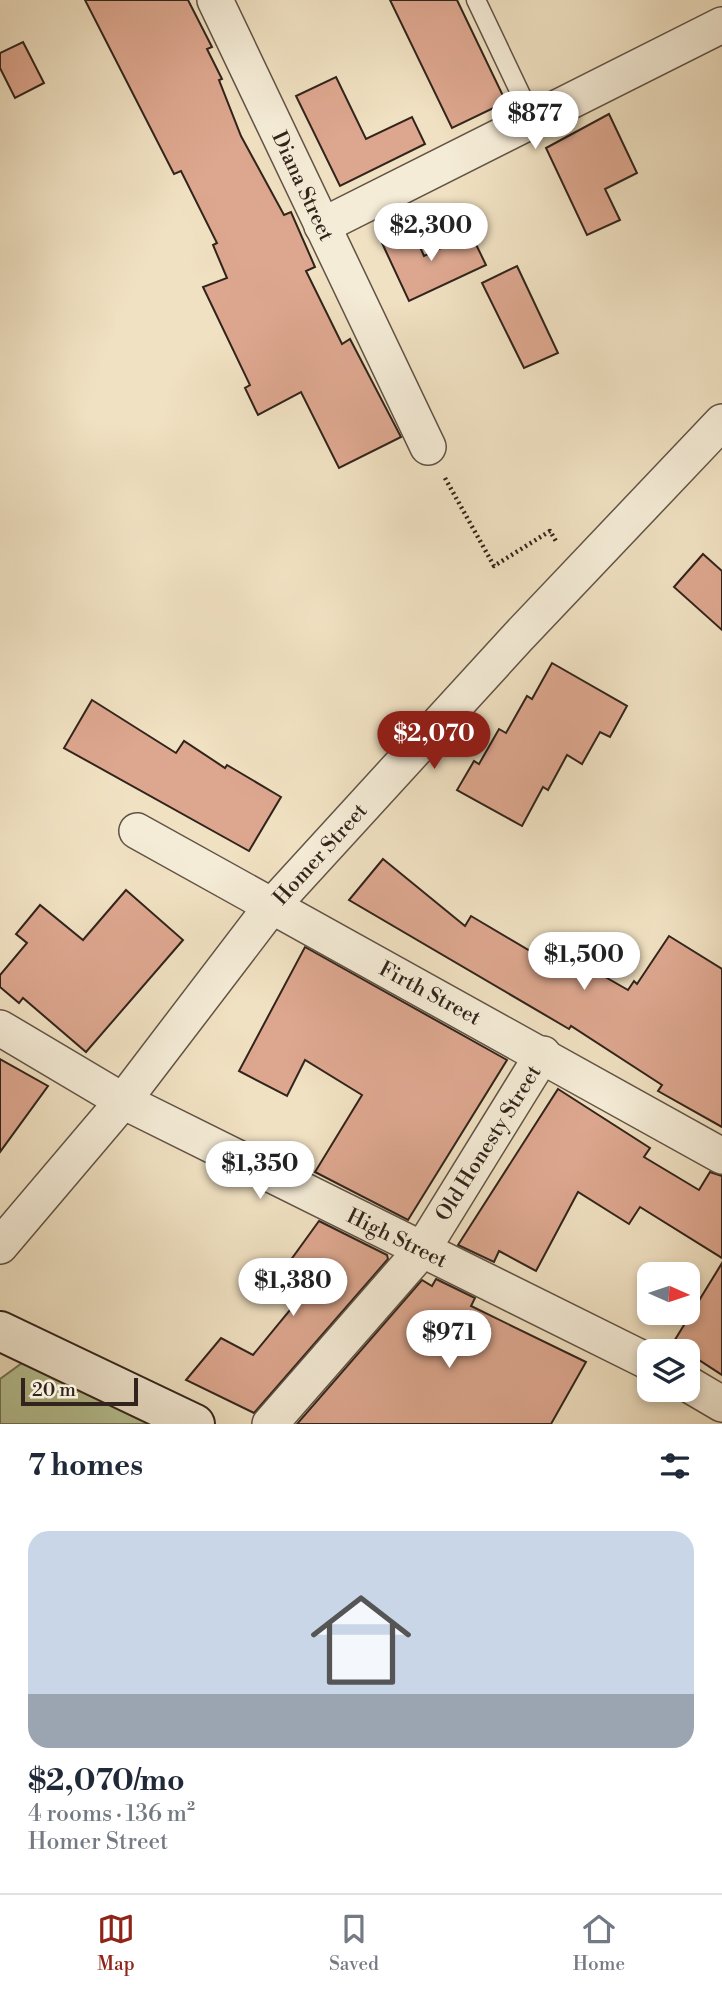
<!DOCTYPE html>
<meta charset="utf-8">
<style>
:root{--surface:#fff;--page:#f2f2f3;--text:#1f2937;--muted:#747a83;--line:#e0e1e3;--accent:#8f2418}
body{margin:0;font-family:"Libre Bodoni",serif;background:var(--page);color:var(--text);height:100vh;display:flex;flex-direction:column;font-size:26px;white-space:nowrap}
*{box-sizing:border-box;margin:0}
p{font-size:23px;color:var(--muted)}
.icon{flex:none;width:38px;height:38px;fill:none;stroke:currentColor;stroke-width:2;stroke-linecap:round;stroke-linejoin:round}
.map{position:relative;height:1424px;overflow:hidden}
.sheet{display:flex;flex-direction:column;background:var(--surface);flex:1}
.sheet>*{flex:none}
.needle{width:46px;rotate:93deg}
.tools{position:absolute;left:637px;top:1262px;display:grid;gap:14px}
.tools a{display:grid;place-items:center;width:63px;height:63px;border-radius:14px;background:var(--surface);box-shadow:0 4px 10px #0003;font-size:35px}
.scale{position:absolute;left:21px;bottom:18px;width:117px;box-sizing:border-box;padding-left:7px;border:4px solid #31241c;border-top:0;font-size:19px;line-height:24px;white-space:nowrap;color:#31241c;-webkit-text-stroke:5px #f5ecd7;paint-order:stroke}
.price{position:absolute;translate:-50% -60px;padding:0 16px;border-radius:24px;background:#fff;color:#222;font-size:23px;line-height:46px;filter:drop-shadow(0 2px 4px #0008)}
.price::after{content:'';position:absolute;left:50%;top:42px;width:21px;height:16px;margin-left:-10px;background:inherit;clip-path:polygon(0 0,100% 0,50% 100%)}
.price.on{background:var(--accent);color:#fff}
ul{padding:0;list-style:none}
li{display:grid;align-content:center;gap:14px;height:371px;padding:0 28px}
li span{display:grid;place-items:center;height:217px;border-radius:21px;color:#555}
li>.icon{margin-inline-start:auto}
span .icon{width:126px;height:126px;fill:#fffc;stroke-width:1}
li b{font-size:30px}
h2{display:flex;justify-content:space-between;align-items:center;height:84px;padding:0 28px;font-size:30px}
.tab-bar{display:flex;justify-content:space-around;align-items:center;height:98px;border-top:2px solid var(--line);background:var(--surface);font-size:19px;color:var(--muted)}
.tab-bar a{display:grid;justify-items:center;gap:4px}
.tab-bar .on{color:var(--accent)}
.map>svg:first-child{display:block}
.green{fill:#b7c395;stroke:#747458;stroke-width:2}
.building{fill:#dda78f;stroke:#31241c;stroke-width:2}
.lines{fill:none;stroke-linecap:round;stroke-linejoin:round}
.lane-casing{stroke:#615346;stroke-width:21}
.street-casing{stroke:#615346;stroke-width:38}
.secondary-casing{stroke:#31241c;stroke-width:42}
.path{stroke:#31241c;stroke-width:4.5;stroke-dasharray:2 3.5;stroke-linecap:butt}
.lane{stroke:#f5ecd7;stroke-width:18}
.street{stroke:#f5ecd7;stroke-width:35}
.secondary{stroke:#f5ecd7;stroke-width:38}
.labels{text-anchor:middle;stroke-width:5;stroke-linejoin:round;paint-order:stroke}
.street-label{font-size:21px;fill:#31241c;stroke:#f5ecd7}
</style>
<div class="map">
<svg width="722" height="1424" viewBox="0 0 722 1424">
<rect width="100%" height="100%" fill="#f0e1c2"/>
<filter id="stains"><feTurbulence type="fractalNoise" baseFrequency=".00286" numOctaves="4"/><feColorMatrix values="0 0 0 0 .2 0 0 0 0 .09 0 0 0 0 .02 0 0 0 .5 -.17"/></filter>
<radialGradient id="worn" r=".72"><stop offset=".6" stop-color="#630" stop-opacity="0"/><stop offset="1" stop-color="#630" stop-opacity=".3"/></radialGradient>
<path class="green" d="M40,1350L195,1424H0V1379Z"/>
<g class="building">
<path d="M85,0H188L212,47L207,49L222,79L219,80L241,136L284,215L291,212L315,267L306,271L342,344L350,339L401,437L339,468L301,392L258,415L245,388L250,385L203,287L227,278L213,245L217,243L181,171L174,174Z"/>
<path d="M390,0H457L506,102L452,128Z"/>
<path d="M23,42L44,83L15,98L0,68V53Z"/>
<path d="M336,77L366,139L412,117L425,144L340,186L296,96Z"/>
<path d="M609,114L637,173L605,189L620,220L587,235L546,148Z"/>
<path d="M412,229L424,256L471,234L486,265L409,301L382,243Z"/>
<path d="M517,266L558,353L524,368L482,283Z"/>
<path d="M703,554L722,571V630L674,587Z"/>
<path d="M552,663L627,706L610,737L600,732L582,764L567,755L548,790L543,787L522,826L457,790L474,761L479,764L499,729L506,733L527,696L532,699Z"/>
<path d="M92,700L176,753L184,741L225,768L227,765L281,797L249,851L64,748Z"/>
<path d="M383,859L465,926L471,916L537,955L544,942L628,990L634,981L637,984L669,936L722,969V1127L658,1091L662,1085L571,1026L569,1029L349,900Z"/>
<path d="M126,890L183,940L86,1052L23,998L19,1003L0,987V975L27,943L16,934L40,905L83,940Z"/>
<path d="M305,947L507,1060L408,1220L315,1172L362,1095L305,1060L287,1096L239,1071Z"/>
<path d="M0,1059L48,1086L0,1152Z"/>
<path d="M558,1089L650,1148L644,1157L699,1190L710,1172L722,1176V1258L640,1207L629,1224L578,1192L536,1271L499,1251L494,1262L458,1245Z"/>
<path d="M319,1221L387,1255L388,1259L254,1413L186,1380L221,1338L253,1355L304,1293L277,1279Z"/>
<path d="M722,1263V1375L673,1343Z"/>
<path d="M436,1279L475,1298L471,1306L586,1362L551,1424H297L422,1280L432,1286Z"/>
</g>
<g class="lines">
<g class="lane-casing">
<path id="lane" d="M476,0L533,120"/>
</g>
<g class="street-casing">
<g id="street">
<path d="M215,0L428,447"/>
<path d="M322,226L722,25"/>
<path d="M137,831L722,1156"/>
<path d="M0,1028L123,1101L649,1362"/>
<path d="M0,1246L123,1101L271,907L518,637L722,422"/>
<path d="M688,1384L722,1404"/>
<path d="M270,1424L422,1250L543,1054"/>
</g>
</g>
<g class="secondary-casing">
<path id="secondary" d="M0,1331L195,1424"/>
</g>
<path class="path" d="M445,478L494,566L550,531L557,543"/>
<use href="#lane" class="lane"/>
<use href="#street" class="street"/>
<use href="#secondary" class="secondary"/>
</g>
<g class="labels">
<g class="street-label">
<text transform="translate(303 186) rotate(65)" y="7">Diana Street</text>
<text transform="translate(320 854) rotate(-48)" y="7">Homer Street</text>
<text transform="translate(430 993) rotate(28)" y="7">Firth Street</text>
<text transform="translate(488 1143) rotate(-58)" y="7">Old Honesty Street</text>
<text transform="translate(397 1238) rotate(26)" y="7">High Street</text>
</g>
</g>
<rect width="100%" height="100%" filter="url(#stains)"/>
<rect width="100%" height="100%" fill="url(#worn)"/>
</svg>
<div class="tools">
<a><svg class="needle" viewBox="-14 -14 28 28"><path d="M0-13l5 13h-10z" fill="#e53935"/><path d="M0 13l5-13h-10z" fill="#747a83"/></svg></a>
<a><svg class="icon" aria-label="layers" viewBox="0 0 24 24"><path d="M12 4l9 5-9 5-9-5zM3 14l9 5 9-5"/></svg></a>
</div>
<div class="scale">20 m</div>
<b class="price" style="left:535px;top:151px">$877</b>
<b class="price" style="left:431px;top:263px">$2,300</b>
<b class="price on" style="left:434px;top:771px">$2,070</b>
<b class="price" style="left:584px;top:992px">$1,500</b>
<b class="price" style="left:260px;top:1201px">$1,350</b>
<b class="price" style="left:293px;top:1318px">$1,380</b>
<b class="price" style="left:449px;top:1370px">$971</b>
</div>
<section class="sheet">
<h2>7 homes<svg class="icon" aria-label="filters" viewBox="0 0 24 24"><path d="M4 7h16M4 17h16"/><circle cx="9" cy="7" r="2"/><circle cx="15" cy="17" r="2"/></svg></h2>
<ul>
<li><span style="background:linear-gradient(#c9d6e8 75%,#9aa5b1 0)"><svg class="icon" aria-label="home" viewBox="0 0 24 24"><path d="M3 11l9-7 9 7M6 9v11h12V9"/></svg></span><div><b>$2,070/mo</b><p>4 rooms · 136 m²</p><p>Homer Street</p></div></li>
</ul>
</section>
<nav class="tab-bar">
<a class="on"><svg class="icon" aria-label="map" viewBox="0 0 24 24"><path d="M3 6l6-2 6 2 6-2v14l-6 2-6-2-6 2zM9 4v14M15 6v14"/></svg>Map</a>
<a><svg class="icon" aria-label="saved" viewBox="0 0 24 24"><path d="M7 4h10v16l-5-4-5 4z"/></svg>Saved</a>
<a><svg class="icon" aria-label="home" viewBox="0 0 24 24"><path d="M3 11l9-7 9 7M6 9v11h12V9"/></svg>Home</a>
</nav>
